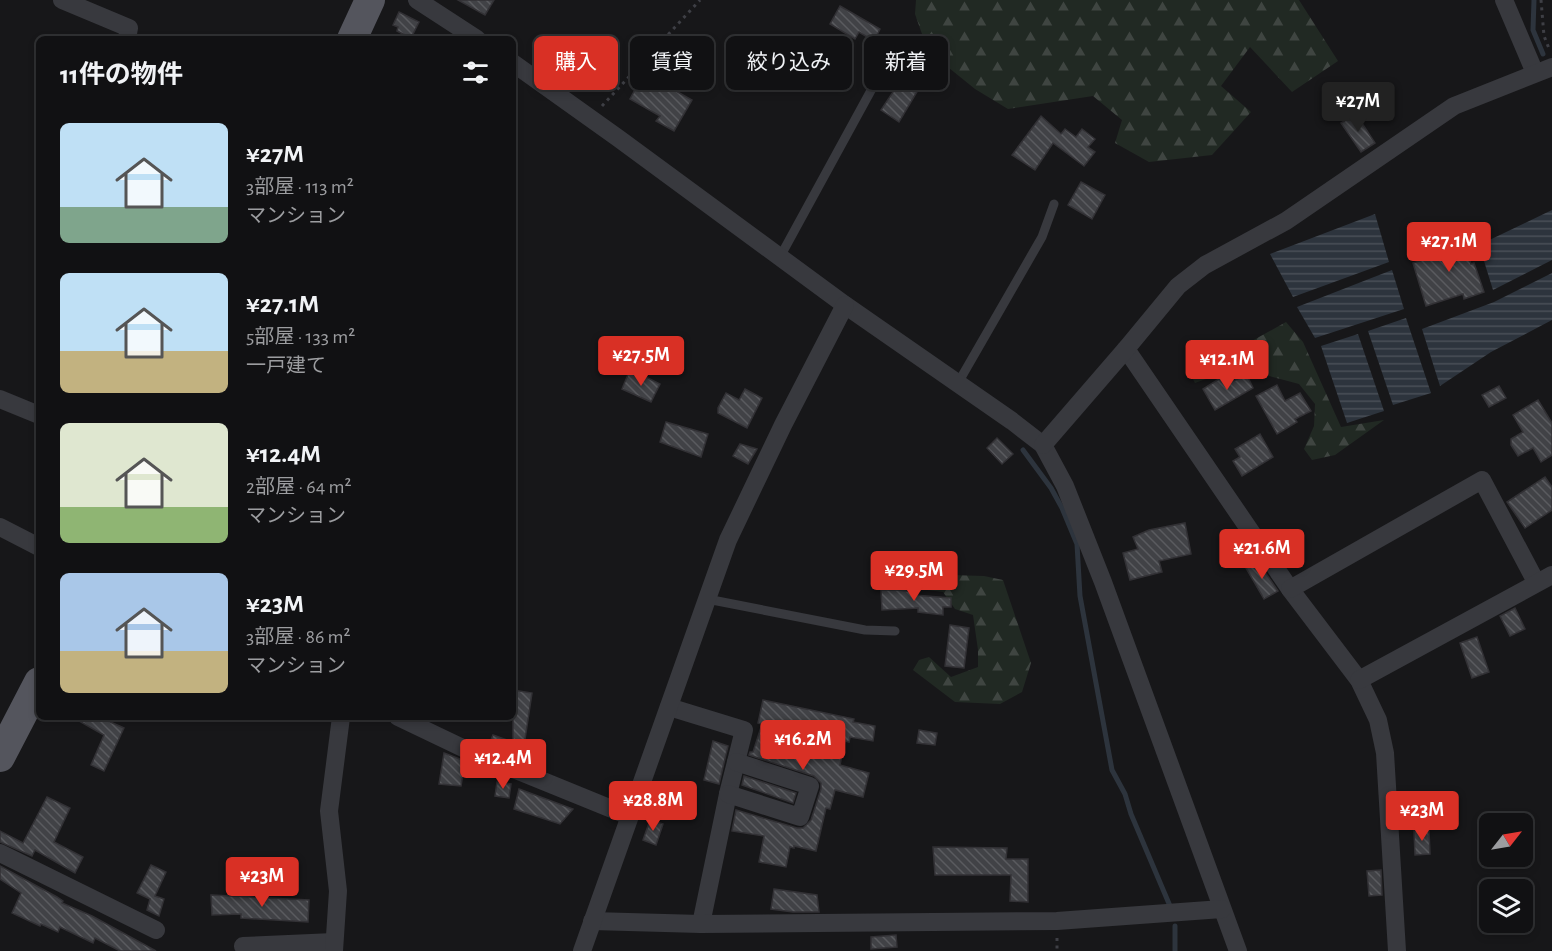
<!DOCTYPE html>
<html lang="ja">
<meta charset="utf-8">
<style>
:root{--surface:#111113;--page:#1e1f21;--text:#f1f3f6;--muted:#9c9da0;--line:#303133;--accent:#d93025}
body{margin:0;font-family:"Alegreya Sans","Noto Sans JP",sans-serif;background:var(--page);color:var(--text);height:100vh;display:flex;flex-direction:column;font-size:22px;white-space:nowrap}
*{box-sizing:border-box;margin:0}
p{font-size:20px;color:var(--muted)}
.icon{flex:none;width:33px;height:33px;fill:none;stroke:currentColor;stroke-width:2;stroke-linecap:round;stroke-linejoin:round}
.map{position:relative;flex:1;overflow:hidden}
.drawer{position:absolute;left:36px;top:36px;width:480px;height:684px;display:flex;flex-direction:column;background:var(--surface);border-radius:9px;box-shadow:0 3px 9px #0003,0 0 0 2px var(--line)}
.drawer>*{flex:none}
.top-card{position:absolute;left:534px;top:36px;width:570px;height:54px;display:flex;gap:12px}
.needle{width:39px;rotate:59deg}
.buttons{position:absolute;left:1479px;top:813px;display:grid;gap:12px}
.buttons a{display:grid;place-items:center;width:54px;height:54px;border-radius:9px;background:var(--surface);box-shadow:0 3px 9px #0003,0 0 0 2px var(--line);font-size:30px}
.price{position:absolute;translate:-50% -51px;padding:0 14px;border-radius:6px;background:var(--accent);color:#fff;font-size:20px;line-height:39px;filter:drop-shadow(0 2px 3px #0008)}
.price::after{content:'';position:absolute;left:50%;top:36px;width:18px;height:14px;margin-left:-9px;background:inherit;clip-path:polygon(0 0,100% 0,50% 100%)}
.price.active{background:#222;color:#fff}
ul{padding:0;list-style:none}
li{display:flex;align-items:center;gap:18px;height:150px;padding:0 24px}
li span{display:grid;place-items:center;flex:none;width:168px;height:120px;border-radius:9px;color:#555}
li>.icon{margin-inline-start:auto}
span .icon{width:72px;height:72px;fill:#fffc;stroke-width:1}
li b{font-size:26px}
h2{display:flex;justify-content:space-between;align-items:center;height:72px;padding:0 24px;font-size:26px}
.pill{padding:0 21px;border-radius:9px;background:var(--surface);box-shadow:0 3px 9px #0003,0 0 0 2px var(--line);font-size:21px;line-height:54px}
.pill.active{background:var(--accent);color:#fff}
.map>svg:first-child{display:block}
.forest{fill:url(#forest-firs)}
.water{fill:url(#water-rules)}
.lines{fill:none;stroke-linecap:round;stroke-linejoin:round}
.stream{stroke:#2d343d;stroke-width:5}
.building{fill:url(#building-back-hatch);stroke:#323135;stroke-width:1.5}
.path{stroke:#3e3f45;stroke-width:3;stroke-dasharray:3 4.5;stroke-linecap:butt}
.service{stroke:#38393e;stroke-width:9}
.minor{stroke:#38393e;stroke-width:18}
.primary{stroke:#54555d;stroke-width:30}
</style>
<div class="map">
<svg width="1552" height="951" viewBox="0 0 1552 951">
<defs>
<pattern id="forest-firs" width="22" height="20" patternUnits="userSpaceOnUse" patternTransform="scale(1.5)"><rect width="22" height="20" fill="#212923"/><path d="M5 1l3.5 6h-7zM16 11l3.5 6h-7z" fill="#3f4541"/></pattern>
<pattern id="water-rules" width="6" height="5" patternUnits="userSpaceOnUse" patternTransform="scale(1.5)"><rect width="6" height="5" fill="#2d343d"/><path d="M0 2.5h6" fill="none" stroke="#494f57"/></pattern>
<pattern id="building-back-hatch" width="6" height="6" patternUnits="userSpaceOnUse" patternTransform="scale(1.5)"><rect width="6" height="6" fill="#414246"/><path d="M-1 5l2 2M0 0l6 6M5-1l2 2" fill="none" stroke="#5a5b5f"/></pattern>
</defs>
<rect width="100%" height="100%" fill="#171719"/>
<g class="forest">
<path d="M916,0H1299L1338,61L1292,92L1250,47L1221,86L1251,112L1212,155L1149,162L1115,143L1122,120L1093,96L1008,109L975,89L928,51L915,14Z"/>
<path d="M1286,322L1303,342L1341,427L1384,420L1335,455L1312,460L1304,449L1314,426L1315,404L1299,384L1258,373L1249,363L1195,383L1191,375Z"/>
<path d="M916,574L984,576L1003,580L1031,663L1022,692L1000,704L955,702L913,670L919,660L929,657L951,677L978,667V650L973,615L955,609L943,592L888,585L898,575Z"/>
</g>
<g class="water">
<path d="M1552,210V260L1493,290L1479,245Z"/>
<path d="M1375,214L1389,262L1293,297L1270,254Z"/>
<path d="M1392,270L1404,309L1315,338L1297,307Z"/>
<path d="M1552,273V320L1491,352L1440,386L1422,329L1494,302Z"/>
<path d="M1406,318L1431,393L1393,405L1368,331Z"/>
<path d="M1358,334L1384,411L1347,423L1321,346Z"/>
</g>
<g class="lines">
<g class="stream">
<path d="M1534,0L1533,30L1543,54"/>
<path d="M1023,450L1051,488L1062,508L1077,544L1080,596L1112,770L1125,794L1131,814L1170,906"/>
<path d="M1175,951V926"/>
</g>
</g>
<g class="building">
<path d="M458,0H494L485,15Z"/>
<path d="M840,6L880,29L874,41L859,32L855,39L830,24Z"/>
<path d="M399,12L419,22L411,38L397,31L398,27L393,25Z"/>
<path d="M907,56L930,70L899,122L881,110L903,77L897,74Z"/>
<path d="M644,73L692,100L674,131L656,121L660,116L630,99Z"/>
<path d="M1356,114L1375,143L1361,152L1341,123Z"/>
<path d="M1041,116L1061,134L1065,129L1076,137L1082,129L1095,139L1088,147L1095,152L1084,166L1053,143L1035,170L1012,155Z"/>
<path d="M1081,182L1105,195L1092,219L1068,205Z"/>
<path d="M1460,229L1471,264L1474,263L1484,292L1464,299L1463,294L1426,306L1413,263L1449,252L1447,246L1450,245L1446,234Z"/>
<path d="M629,372L643,378L644,376L660,384L651,402L622,389Z"/>
<path d="M1247,375L1253,388L1215,410L1203,389L1222,377L1226,384Z"/>
<path d="M1277,385L1285,401L1300,393L1311,411L1295,419L1297,422L1277,434L1256,396Z"/>
<path d="M1499,386L1506,398L1489,407L1482,395Z"/>
<path d="M745,389L762,398L747,428L718,413V408L726,393L739,400Z"/>
<path d="M1538,400L1552,423V455L1541,462L1533,448L1518,456L1511,445V439L1523,432L1513,415Z"/>
<path d="M666,422L708,434L701,457L660,442Z"/>
<path d="M1260,434L1273,457L1242,476L1233,461L1240,457L1235,449Z"/>
<path d="M997,438L1013,454L1002,464L987,448Z"/>
<path d="M740,444L757,449L748,464L733,456Z"/>
<path d="M1545,477L1552,487V510L1525,528L1507,502Z"/>
<path d="M1185,523L1191,554L1159,561L1162,572L1130,580L1123,553L1138,549L1133,537L1149,530Z"/>
<path d="M1258,562L1278,591L1264,599L1246,568Z"/>
<path d="M881,590H898L915,592L914,595L951,598V607H943V615L918,612V608L882,610Z"/>
<path d="M1515,608L1525,629L1510,636L1500,616Z"/>
<path d="M950,625L969,628L964,668L945,666Z"/>
<path d="M1477,637L1489,672L1472,678L1460,643Z"/>
<path d="M513,690L532,693L524,746H525L521,760L488,747L493,735L513,742Z"/>
<path d="M763,700L854,719L853,722L875,726L873,741L850,737L849,742L845,741L840,765L869,773L863,797L835,790L830,809L826,808L816,851L794,846V848L790,847L786,867L759,862L764,836L732,831L736,810L797,828H803L811,820L821,789V783L814,776L749,755L750,752H753L762,724L758,723Z"/>
<path d="M72,717H99L124,728L104,771L91,765L104,735Z"/>
<path d="M919,730L937,733L935,745L917,743Z"/>
<path d="M713,741L728,746L719,784L704,780Z"/>
<path d="M444,753L465,761L461,786L439,784Z"/>
<path d="M744,776L796,793L793,803L742,785Z"/>
<path d="M497,782L511,784L509,798L495,796Z"/>
<path d="M519,789L573,809L560,824L514,809Z"/>
<path d="M47,797L70,808L54,842L83,857L75,873L35,850L32,856L0,842V831L23,843Z"/>
<path d="M650,820L663,824L656,845L643,840Z"/>
<path d="M1429,830L1430,854L1415,855L1414,831Z"/>
<path d="M933,847L1007,848L1006,859H1028V902L1010,901L1011,875H935Z"/>
<path d="M151,865L166,872L155,896L164,899L159,916L147,910L150,899L137,893Z"/>
<path d="M0,866L57,897L63,901L62,903L92,916L156,951H120L95,938L93,943L60,927L58,932L41,924L40,926L12,913L21,893L0,879Z"/>
<path d="M1381,870L1382,895L1369,896L1367,871Z"/>
<path d="M774,889L817,895L819,912H793L771,909Z"/>
<path d="M211,895L309,900L308,922L241,918V914L212,915Z"/>
<path d="M896,935L897,947L871,949V937Z"/>
</g>
<g class="lines">
<g class="path">
<path d="M1541,0L1544,36L1550,51"/>
<path d="M602,106L700,0"/>
<path d="M1057,938V951"/>
</g>
<g class="service">
<path d="M780,257L874,85"/>
<path d="M958,383L1042,237L1054,204"/>
<path d="M707,599L865,630L895,631"/>
</g>
<g class="minor">
<path d="M62,0L129,28L127,39"/>
<path d="M417,0L477,39"/>
<path d="M1504,0L1535,73"/>
<path d="M513,63L618,138L845,305L1012,421L1043,445L1065,486L1103,582L1238,951"/>
<path d="M1126,349L1290,589L1359,680L1378,720L1385,753L1397,951"/>
<path d="M0,399L39,415"/>
<path d="M1043,445L1126,349L1178,286L1205,265L1286,221L1454,106L1552,67"/>
<path d="M0,527L39,547"/>
<path d="M1290,589L1482,480L1536,582"/>
<path d="M1359,680L1552,575"/>
<path d="M669,707L744,730L728,794L701,924"/>
<path d="M398,717L467,750L629,816"/>
<path d="M728,794L800,817L810,786L736,762"/>
<path d="M0,853L156,930"/>
<path d="M592,921L701,924L1057,921L1222,909"/>
<path d="M243,946L334,942"/>
<path d="M334,951L338,891L329,811L341,717"/>
<path d="M582,951L728,540L783,425L845,305"/>
</g>
<g class="primary">
<path d="M352,39L370,0"/>
<path d="M0,757L39,682"/>
</g>
</g>
</svg>
<div class="buttons">
<a><svg class="needle" viewBox="-14 -14 28 28"><path d="M0-13l5 13h-10z" fill="#e53935"/><path d="M0 13l5-13h-10z" fill="#9c9da0"/></svg></a>
<a><svg class="icon" aria-label="layers" viewBox="0 0 24 24"><path d="M12 4l9 5-9 5-9-5zM3 14l9 5 9-5"/></svg></a>
</div>
<b class="price active" style="left:1358px;top:133px">¥27M</b>
<b class="price" style="left:1449px;top:273px">¥27.1M</b>
<b class="price" style="left:641px;top:387px">¥27.5M</b>
<b class="price" style="left:1227px;top:391px">¥12.1M</b>
<b class="price" style="left:1262px;top:580px">¥21.6M</b>
<b class="price" style="left:914px;top:602px">¥29.5M</b>
<b class="price" style="left:803px;top:771px">¥16.2M</b>
<b class="price" style="left:503px;top:790px">¥12.4M</b>
<b class="price" style="left:653px;top:832px">¥28.8M</b>
<b class="price" style="left:1422px;top:842px">¥23M</b>
<b class="price" style="left:262px;top:908px">¥23M</b>
<div class="top-card">
<a class="pill active">購入</a>
<a class="pill">賃貸</a>
<a class="pill">絞り込み</a>
<a class="pill">新着</a>
</div>
<section class="drawer">
<h2>11件の物件<svg class="icon" aria-label="filters" viewBox="0 0 24 24"><path d="M4 7h16M4 17h16"/><circle cx="9" cy="7" r="2"/><circle cx="15" cy="17" r="2"/></svg></h2>
<ul>
<li><span style="background:linear-gradient(#bfe0f5 70%,#7fa58c 0)"><svg class="icon" aria-label="home" viewBox="0 0 24 24"><path d="M3 11l9-7 9 7M6 9v11h12V9"/></svg></span><div><b>¥27M</b><p>3部屋 · 113 m²</p><p>マンション</p></div></li>
<li><span style="background:linear-gradient(#bfe0f5 65%,#c2b280 0)"><svg class="icon" aria-label="home" viewBox="0 0 24 24"><path d="M3 11l9-7 9 7M6 9v11h12V9"/></svg></span><div><b>¥27.1M</b><p>5部屋 · 133 m²</p><p>一戸建て</p></div></li>
<li><span style="background:linear-gradient(#dfe7d0 70%,#8fb573 0)"><svg class="icon" aria-label="home" viewBox="0 0 24 24"><path d="M3 11l9-7 9 7M6 9v11h12V9"/></svg></span><div><b>¥12.4M</b><p>2部屋 · 64 m²</p><p>マンション</p></div></li>
<li><span style="background:linear-gradient(#a9c7e8 65%,#c2b280 0)"><svg class="icon" aria-label="home" viewBox="0 0 24 24"><path d="M3 11l9-7 9 7M6 9v11h12V9"/></svg></span><div><b>¥23M</b><p>3部屋 · 86 m²</p><p>マンション</p></div></li>
</ul>
</section>
</div>
